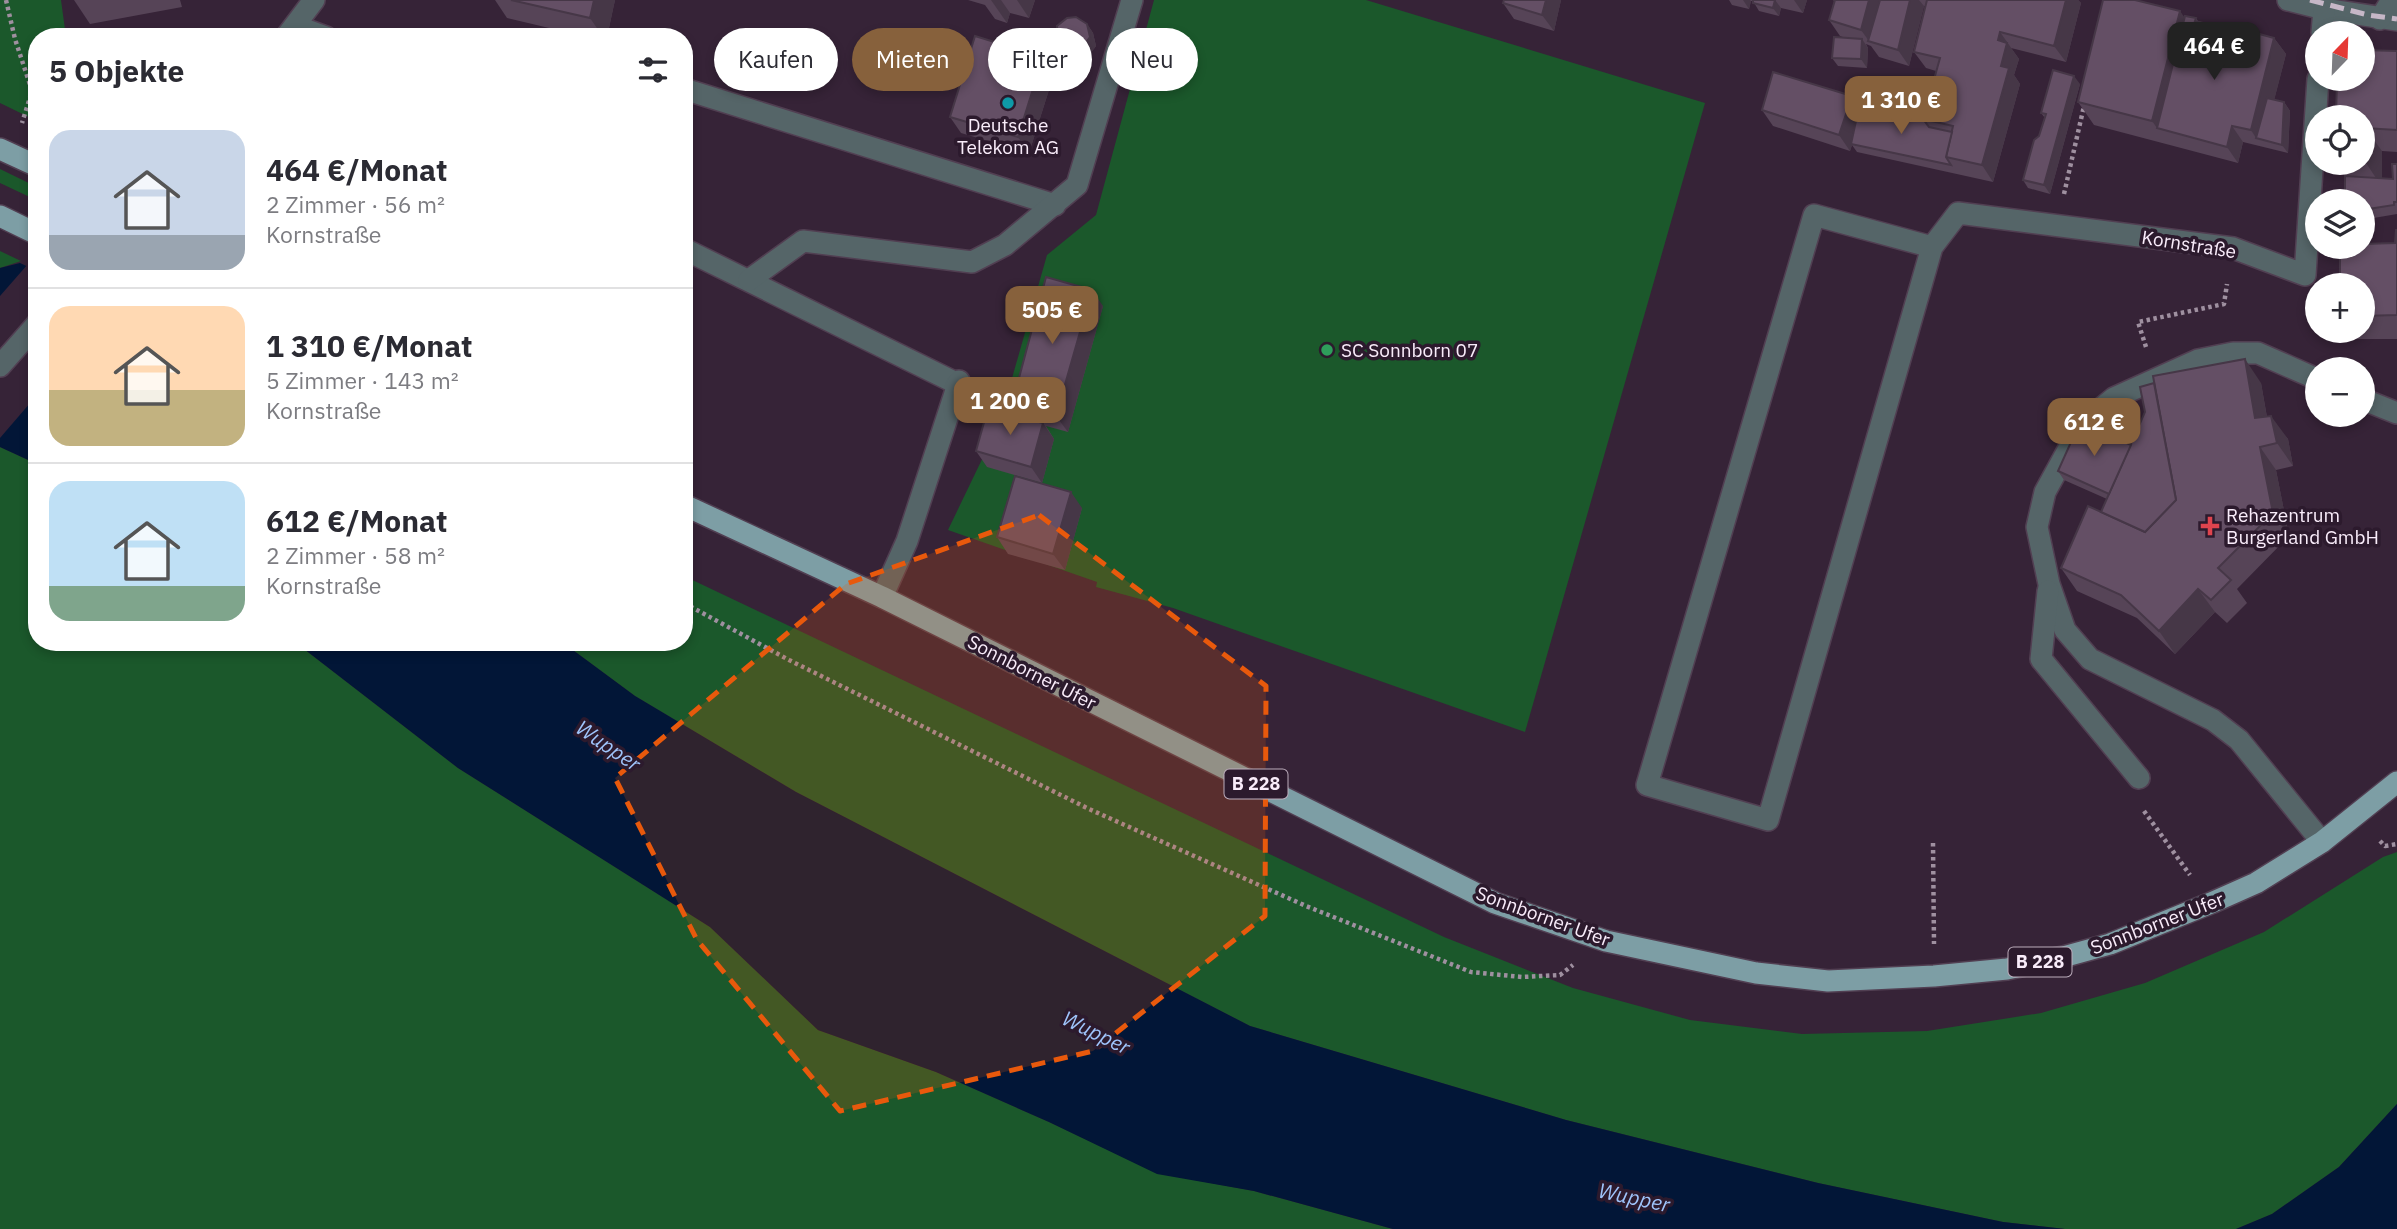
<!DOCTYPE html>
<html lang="de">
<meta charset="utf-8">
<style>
:root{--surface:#fff;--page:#f2f2f3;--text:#2b2b33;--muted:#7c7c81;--line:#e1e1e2;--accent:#87613c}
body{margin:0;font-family:"IBM Plex Sans",sans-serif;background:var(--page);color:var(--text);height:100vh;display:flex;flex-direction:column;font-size:26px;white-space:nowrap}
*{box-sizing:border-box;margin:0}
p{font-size:23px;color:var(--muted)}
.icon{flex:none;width:38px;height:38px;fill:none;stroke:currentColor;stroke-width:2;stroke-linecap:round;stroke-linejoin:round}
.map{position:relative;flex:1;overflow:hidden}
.details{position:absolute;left:28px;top:28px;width:665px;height:623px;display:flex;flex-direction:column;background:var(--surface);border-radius:28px;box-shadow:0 4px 10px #0003}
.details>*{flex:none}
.guide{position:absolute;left:714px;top:28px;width:665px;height:63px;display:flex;gap:14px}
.needle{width:46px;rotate:23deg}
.fabs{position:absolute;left:2305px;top:21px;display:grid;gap:14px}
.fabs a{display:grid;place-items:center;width:70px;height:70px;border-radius:50%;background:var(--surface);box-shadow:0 4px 10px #0003;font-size:35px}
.price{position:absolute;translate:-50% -60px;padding:0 16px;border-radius:14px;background:var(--accent);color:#fff;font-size:23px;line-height:46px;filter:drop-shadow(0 2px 4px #0008)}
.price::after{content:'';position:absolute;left:50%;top:42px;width:21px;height:16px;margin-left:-10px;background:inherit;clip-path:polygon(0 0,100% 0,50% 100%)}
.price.on{background:#222;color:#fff}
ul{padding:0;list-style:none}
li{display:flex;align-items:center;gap:21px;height:175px;padding:0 21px}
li+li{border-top:2px solid var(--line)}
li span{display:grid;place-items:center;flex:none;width:196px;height:140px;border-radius:21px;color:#555}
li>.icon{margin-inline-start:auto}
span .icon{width:84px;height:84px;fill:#fffc;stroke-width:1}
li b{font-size:30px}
h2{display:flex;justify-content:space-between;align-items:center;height:84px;padding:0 21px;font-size:30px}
.chip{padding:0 24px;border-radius:32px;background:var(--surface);box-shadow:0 4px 10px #0003;font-size:24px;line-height:63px}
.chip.on{background:var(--accent);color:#fff}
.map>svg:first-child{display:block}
.green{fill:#1b582b}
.water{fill:#021637}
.pier{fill:#362337}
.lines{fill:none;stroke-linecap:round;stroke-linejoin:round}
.minor-casing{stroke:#513f52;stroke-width:24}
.major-casing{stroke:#513f52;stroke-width:24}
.path{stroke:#9f90a0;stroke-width:4.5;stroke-dasharray:3.5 3.5;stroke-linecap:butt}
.minor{stroke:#556568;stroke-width:21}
.major{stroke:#7d9ea5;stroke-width:21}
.rail{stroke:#c6b7c7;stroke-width:5;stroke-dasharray:14 7;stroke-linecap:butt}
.wall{fill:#564457}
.shaded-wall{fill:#463747}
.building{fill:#644f65;stroke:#463747;stroke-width:2}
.marked{fill:#e8590c;fill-opacity:0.2;stroke:#e8590c;stroke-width:5;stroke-dasharray:14 9;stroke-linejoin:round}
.culture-dot{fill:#0f9aa8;stroke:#2c1a2d;stroke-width:2.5}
.leisure-dot{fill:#2e9e5b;stroke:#2c1a2d;stroke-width:2.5}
.health-dot{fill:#e0444e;stroke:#2c1a2d;stroke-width:2.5}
.labels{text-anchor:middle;stroke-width:7;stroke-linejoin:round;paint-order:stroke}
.shield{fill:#2c1a2d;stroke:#bcadbc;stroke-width:2}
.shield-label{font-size:18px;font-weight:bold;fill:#f9ecfa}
.poi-label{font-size:19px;fill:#f9ecfa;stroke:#2c1a2d;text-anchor:start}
.street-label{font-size:19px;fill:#f9ecfa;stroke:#2c1a2d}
.water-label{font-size:21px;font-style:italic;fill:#9fc4fb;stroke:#2c1a2d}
</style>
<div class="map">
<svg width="2397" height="1229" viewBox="0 0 2397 1229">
<rect width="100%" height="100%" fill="#362337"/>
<g class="green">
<path d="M0,0H61L66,37H37V121L0,103Z"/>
<path d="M1154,0H1366L1705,103L1525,732L1173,608L1096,587L1097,582L948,530L999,424L1047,255L1096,215Z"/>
<path d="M0,169L37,187L34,199L0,183Z"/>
<path d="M0,251L21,261L0,268Z"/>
<path d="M0,447L37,464V642H295L458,768L710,927L818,1030L936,1072L1049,1122L1157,1173L1254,1191L1393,1229H0Z"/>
<path d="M684,576L1444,937L1573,988L1690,1020L1802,1034L1927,1031L2041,1013L2145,983L2264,932L2383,857L2397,852V1104L2339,1167L2272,1214L2236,1229H2065L2003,1222L1818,1183L1566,1120L1250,1026L796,792L635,696L562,642H684Z"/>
</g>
<g class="water">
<path d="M20,263L37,271V464L0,447V268Z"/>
<path d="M295,642H562L635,696L796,792L1250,1026L1566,1120L1818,1183L2003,1222L2065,1229H1393L1254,1191L1157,1174L1049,1122L936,1072L818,1030L710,927L458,768Z"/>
<path d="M2397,1104V1229H2236L2272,1214L2339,1167Z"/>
</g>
<path class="pier" d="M28,264L37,268V395L0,438V296Z"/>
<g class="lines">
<g class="minor-casing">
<g id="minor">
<path d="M2288,0L2324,9L2397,20"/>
<path d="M2380,19L2392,0"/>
<path d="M296,26L326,37"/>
<path d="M2322,33L2324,9"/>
<path d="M286,37L314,0"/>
<path d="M684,89L1055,205"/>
<path d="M1932,247L1814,215L1647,785L1768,820L1932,247L1958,213L2233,248L2305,275L2318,79"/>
<path d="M684,249L956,383"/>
<path d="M749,280L803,241L972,262L1005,245L1077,185L1132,0"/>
<path d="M0,366L37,324"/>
<path d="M2317,379L2258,353H2233L2198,360L2114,398L2088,419L2068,450L2045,492L2037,527L2049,584L2065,630L2090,659L2213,720L2239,740L2322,842"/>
<path d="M2362,399L2397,413"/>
<path d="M2048,591L2041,659L2139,778"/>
<path d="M882,597L907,541L959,381"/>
</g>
</g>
<g class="major-casing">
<g id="major">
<path d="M0,149L37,166"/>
<path d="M0,216L37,234"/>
<path d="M684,505L882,597L1495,903L1606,941L1756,973L1828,981L1934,976L2007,969L2063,957L2110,944L2211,903L2256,883L2322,842L2397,782"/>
</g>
</g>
<g class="path">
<path d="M6,0L15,39L32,91L22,123"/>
<path d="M2064,194L2084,106"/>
<path d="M2146,347L2138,322L2224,304L2227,284"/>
<path d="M684,603L789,660L1089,809L1306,906L1471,972L1522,977L1560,975L1573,965"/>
<path d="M2144,811L2190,875"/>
<path d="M2380,841L2385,846L2397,844"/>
<path d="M1933,843L1934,944"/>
</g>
<use href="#minor" class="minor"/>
<use href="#major" class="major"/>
<path class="rail" d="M2310,0L2368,15L2397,19"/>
</g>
<g class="wall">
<path d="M74,0H180L182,7L90,24Z"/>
<path d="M495,0H615L607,37H587L507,18Z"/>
<path d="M968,0H1035L1029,18L1010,13L1007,23L995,19L985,5Z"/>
<path d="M1504,0H1561L1554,31L1514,19L1503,3Z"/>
<path d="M1729,0H1807L1803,13L1781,8L1779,16L1759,11L1753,1H1751L1749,9L1732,5Z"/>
<path d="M1833,0H2078L2081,3L2066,62L2011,48L2019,59L2014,75L2020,84L1993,182L1857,152L1852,145L1850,151L1773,126L1762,110L1859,107L1923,119L1936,71L1926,68L1914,52L1926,7L1924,6L1909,66L1879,57L1871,46L1866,44L1868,48L1867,68L1838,66L1832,58L1845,38L1840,36L1829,20L1834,1Z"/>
<path d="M2196,18L2198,21L2251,35L2274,38L2286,54L2274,100L2284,102L2290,111L2288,153L2243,142L2238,163L2094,125L2078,102Z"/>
<path d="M1087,24L1093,33L1096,46L1087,58L1074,59L1063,51L1058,43Z"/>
<path d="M2397,51V152L2382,151V178L2393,179L2397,164V214L2362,220V201L2336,163H2362V117Z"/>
<path d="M1054,74L1029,153L961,133L950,117Z"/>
<path d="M2080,84L2050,194L2028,188L2023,180L2039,136L2045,118L2041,113Z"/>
<path d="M2397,230V339H2356L2349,331H2362V285L2395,243Z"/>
<path d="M1103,306L1068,432L1046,426L1054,439L1042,483L987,467L976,451L1020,416L1012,404Z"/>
<path d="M2261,383L2267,417L2288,439L2293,466L2276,470L2289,536L2237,589L2247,603L2227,623L2215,612L2175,654L2137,618L2077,591L2061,568L2101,512L2107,499L2064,480L2058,471L2131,445Z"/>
<path d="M1082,508L1065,570L1008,554L997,537Z"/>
</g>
<g class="shaded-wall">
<path d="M594,0H615L607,37H603L590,18Z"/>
<path d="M991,0H1001L1010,13L1007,23Z"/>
<path d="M1017,0H1035L1029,18Z"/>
<path d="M1546,0H1561L1554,31L1542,15Z"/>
<path d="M1743,0H1750L1751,1L1749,9Z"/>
<path d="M1775,0L1781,8L1779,16L1773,8Z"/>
<path d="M1794,0H1807L1803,13Z"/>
<path d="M1869,0H1885L1869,41L1861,30Z"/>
<path d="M1910,0H1919L1924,6L1909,66L1898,50Z"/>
<path d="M2066,0H2078L2081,3L2066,62L2054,46Z"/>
<path d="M2180,11L2196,34L2157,128L2152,121Z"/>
<path d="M1087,24L1093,33L1096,46L1087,58L1081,49Z"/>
<path d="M2000,32L2019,59L2014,75L2020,84L1993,182L1982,165L2001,66L1998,40Z"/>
<path d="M2274,38L2286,54L2264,140L2256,138L2251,130Z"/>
<path d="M1862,39L1868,48L1867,68L1861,59Z"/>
<path d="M1043,57L1054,74L1029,153L1018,137Z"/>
<path d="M2074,76L2080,84L2050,194L2044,185Z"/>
<path d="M1852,96L1863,112L1850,151L1839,135Z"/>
<path d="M2284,102L2290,111L2288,153L2282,145Z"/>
<path d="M2232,126L2243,142L2238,163L2227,147Z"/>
<path d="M2365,128L2382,151V187L2366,163Z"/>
<path d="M1092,290L1103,306L1068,432L1056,416Z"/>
<path d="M2245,359L2261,383L2271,441L2255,418Z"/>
<path d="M2271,416L2288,439L2293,466L2277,443Z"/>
<path d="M1043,423L1054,439L1042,483L1031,467Z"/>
<path d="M2260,447L2276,470L2289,536L2273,513Z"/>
<path d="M1071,492L1082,508L1065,570L1053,554Z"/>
<path d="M2198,589L2215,612L2175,654L2159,631Z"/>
</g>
<g class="building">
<path d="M511,0H594L590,18Z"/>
<path d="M1504,0H1546L1542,15L1503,3Z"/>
<path d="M1753,0H1775L1773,8L1753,3Z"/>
<path d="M1835,0H1869L1861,30L1829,20Z"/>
<path d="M1880,0H1910L1898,50L1868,41Z"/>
<path d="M1927,0H2066L2054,46L2000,32L1998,40L2007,43L2001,66L2009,68L1982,165L1946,157L1953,126L1923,119L1940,58L1914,52Z"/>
<path d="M2103,0H2135L2180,11L2152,121L2078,102Z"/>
<path d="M2185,16L2196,18L2195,21L2251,35L2252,32L2274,38L2251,130L2232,126L2227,147L2157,128Z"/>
<path d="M1076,17L1087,24L1090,37L1081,49L1068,51L1058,43L1057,26L1067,18Z"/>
<path d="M975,36L1043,57L1018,137L950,117Z"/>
<path d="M1834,37L1862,39L1861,59L1832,58Z"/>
<path d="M2362,50L2397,51V130L2365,128L2366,163H2356H2362V117H2336L2337,79H2362Z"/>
<path d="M2053,70L2074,76L2044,185L2023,180L2034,140L2039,136L2046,114L2041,113Z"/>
<path d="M1773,72L1852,96L1839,135L1762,110Z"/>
<path d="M2267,98L2284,102L2282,145L2256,138Z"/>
<path d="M1859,107L1923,119L1929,127L1952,132L1946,157L1951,165L1851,144Z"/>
<path d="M2392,164H2397V202H2394V205L2362,210V201H2345V176L2393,179Z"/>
<path d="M2396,230H2397V315L2362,316V285H2340V247H2362V244L2395,243Z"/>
<path d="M1046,277L1092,290L1056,416L1012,404Z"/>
<path d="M2245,359L2255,418L2271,416L2277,443L2260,447L2273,513L2218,568L2231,580L2211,600L2198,589L2159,631L2121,595L2061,568L2088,506L2145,532L2176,500L2153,376Z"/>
<path d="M2154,383L2176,500L2145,532L2101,512L2145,412L2140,387Z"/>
<path d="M988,408L1043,423L1031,467L976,451Z"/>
<path d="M2080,422L2131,445L2109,494L2058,471Z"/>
<path d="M1015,476L1071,492L1053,554L997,537Z"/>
</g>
<path class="marked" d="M1039,515L1266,686L1265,916L1093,1051L840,1111L697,940L615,778L846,584Z"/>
<circle class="culture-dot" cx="1008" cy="103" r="7"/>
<circle class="leisure-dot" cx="1327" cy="350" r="7"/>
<path class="health-dot" d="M2206.5 515.5h7v7h7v7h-7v7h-7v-7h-7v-7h7z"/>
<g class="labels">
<g class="shield">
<rect x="1224.5" y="769.5" width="63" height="29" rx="5"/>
<rect x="2008.5" y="947.5" width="63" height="29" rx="5"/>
</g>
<g class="shield-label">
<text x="1256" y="790">B 228</text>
<text x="2040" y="968">B 228</text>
</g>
<g class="poi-label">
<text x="1008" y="132" text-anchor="middle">Deutsche<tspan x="1008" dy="22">Telekom AG</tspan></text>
<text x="1341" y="357">SC Sonnborn 07</text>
<text x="2226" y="522">Rehazentrum<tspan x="2226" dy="22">Burgerland GmbH</tspan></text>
</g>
<g class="street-label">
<text transform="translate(2189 244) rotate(9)" y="7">Kornstraße</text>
<text transform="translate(1032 672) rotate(27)" y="7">Sonnborner Ufer</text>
<text transform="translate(1543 916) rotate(20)" y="7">Sonnborner Ufer</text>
<text transform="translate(2157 923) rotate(-21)" y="7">Sonnborner Ufer</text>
</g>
<g class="water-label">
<text transform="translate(608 746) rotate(34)" y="7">Wupper</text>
<text transform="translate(1096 1033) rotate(26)" y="7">Wupper</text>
<text transform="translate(1634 1198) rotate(12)" y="7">Wupper</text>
</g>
</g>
</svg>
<div class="fabs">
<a><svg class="needle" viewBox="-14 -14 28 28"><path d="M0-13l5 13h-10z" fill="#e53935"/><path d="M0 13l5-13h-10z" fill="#7c7c81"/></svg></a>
<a><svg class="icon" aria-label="locate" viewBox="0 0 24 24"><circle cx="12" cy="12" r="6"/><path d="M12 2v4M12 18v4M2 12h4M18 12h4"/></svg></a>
<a><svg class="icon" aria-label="layers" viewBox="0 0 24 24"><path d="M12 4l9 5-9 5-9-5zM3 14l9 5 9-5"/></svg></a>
<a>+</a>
<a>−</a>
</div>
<b class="price on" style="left:2214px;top:82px">464 €</b>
<b class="price" style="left:1901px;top:136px">1 310 €</b>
<b class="price" style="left:1052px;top:346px">505 €</b>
<b class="price" style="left:1010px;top:437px">1 200 €</b>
<b class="price" style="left:2094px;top:458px">612 €</b>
<div class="guide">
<a class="chip">Kaufen</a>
<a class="chip on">Mieten</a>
<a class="chip">Filter</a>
<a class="chip">Neu</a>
</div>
<section class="details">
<h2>5 Objekte<svg class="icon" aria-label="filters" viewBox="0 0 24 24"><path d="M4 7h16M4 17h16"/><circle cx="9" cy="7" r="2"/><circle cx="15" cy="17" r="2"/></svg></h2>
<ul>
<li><span style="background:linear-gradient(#c9d6e8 75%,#9aa5b1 0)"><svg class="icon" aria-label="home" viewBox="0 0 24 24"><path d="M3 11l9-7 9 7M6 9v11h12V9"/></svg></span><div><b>464 €/Monat</b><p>2 Zimmer · 56 m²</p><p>Kornstraße</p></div></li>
<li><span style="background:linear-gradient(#ffd9b3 60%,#c2b280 0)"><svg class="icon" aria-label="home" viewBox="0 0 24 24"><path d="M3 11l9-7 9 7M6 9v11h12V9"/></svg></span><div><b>1 310 €/Monat</b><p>5 Zimmer · 143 m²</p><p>Kornstraße</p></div></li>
<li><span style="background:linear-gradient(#bfe0f5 75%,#7fa58c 0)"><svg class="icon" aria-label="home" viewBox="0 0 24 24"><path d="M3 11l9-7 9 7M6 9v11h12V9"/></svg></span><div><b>612 €/Monat</b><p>2 Zimmer · 58 m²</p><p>Kornstraße</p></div></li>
</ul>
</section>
</div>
